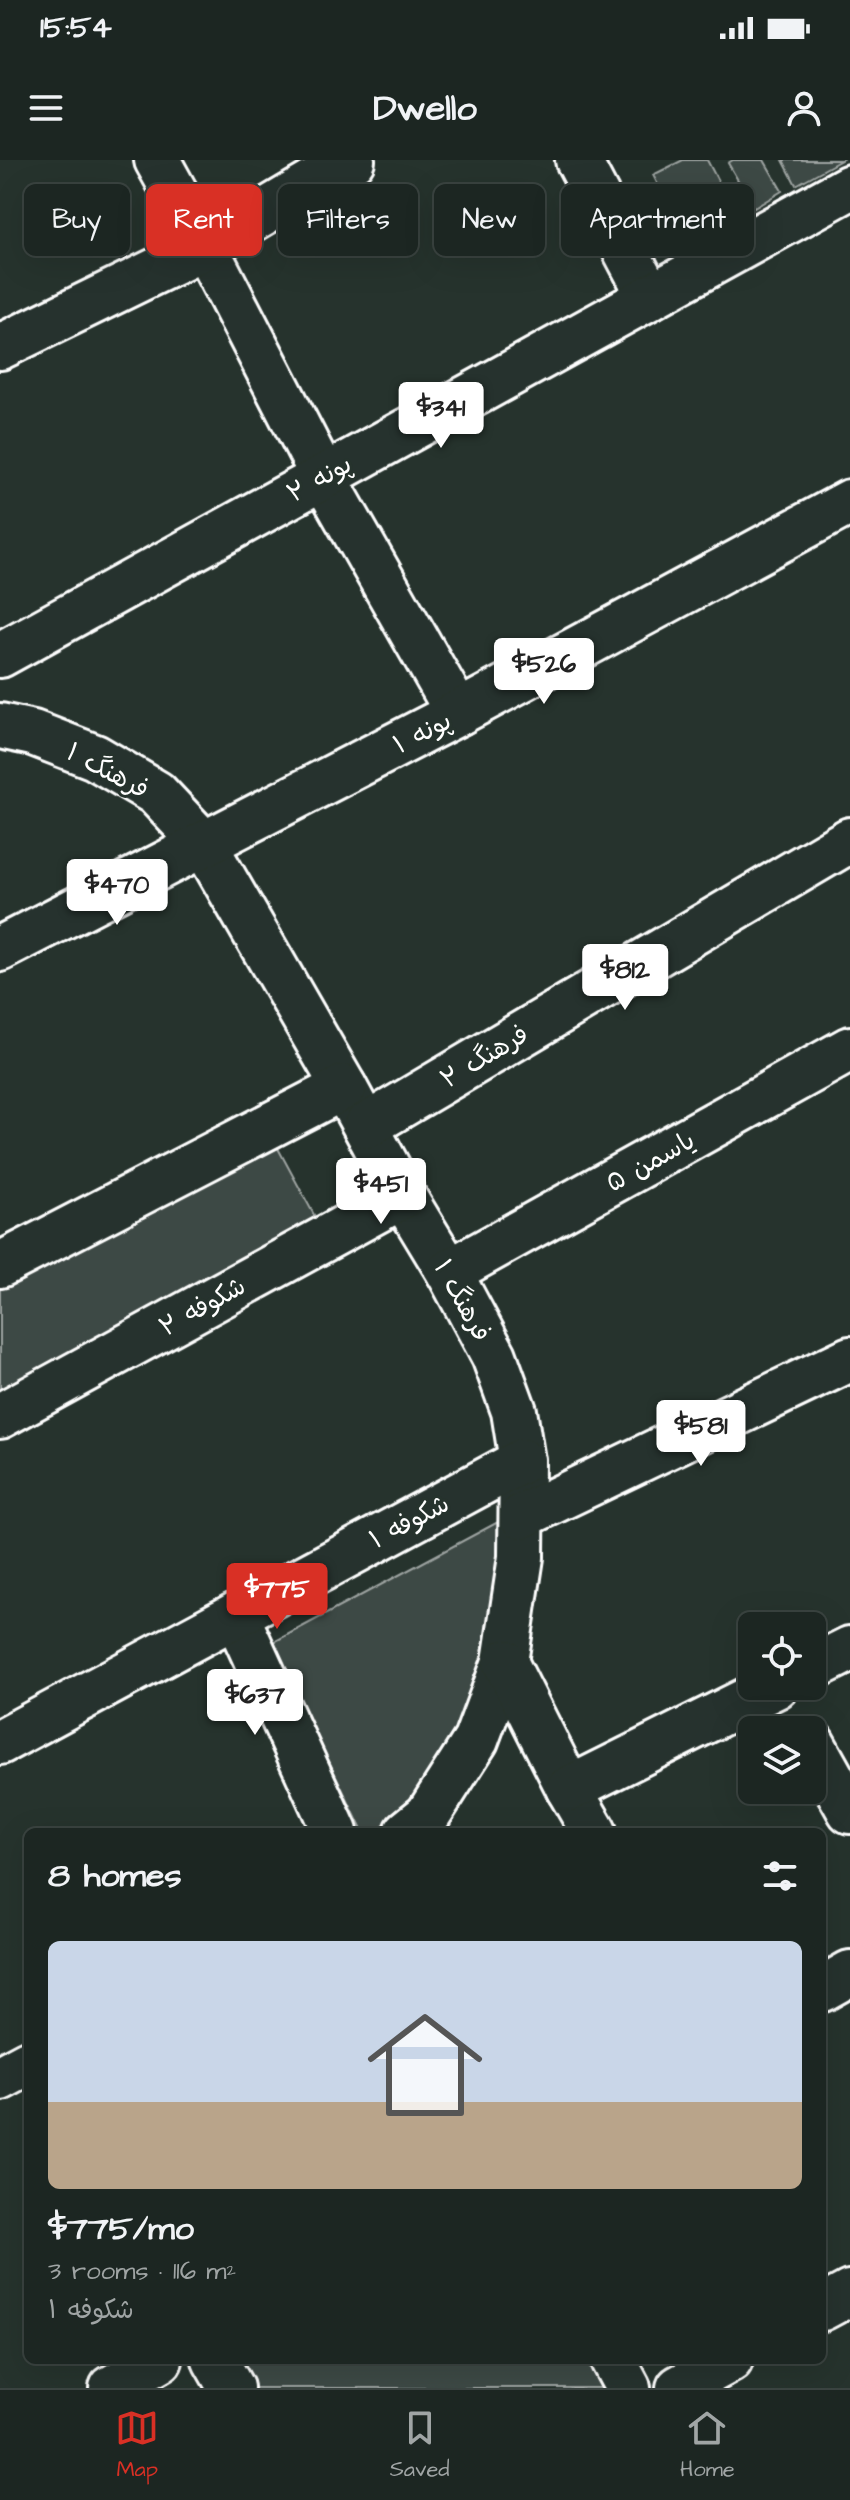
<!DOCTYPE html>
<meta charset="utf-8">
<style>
:root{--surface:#1c2622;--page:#29322f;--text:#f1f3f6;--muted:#a0a5a5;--line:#3a4340;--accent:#d93025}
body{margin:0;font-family:"Architects Daughter","Playpen Sans Arabic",sans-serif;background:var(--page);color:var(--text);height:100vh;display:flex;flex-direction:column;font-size:30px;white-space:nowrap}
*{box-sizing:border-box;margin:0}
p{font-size:26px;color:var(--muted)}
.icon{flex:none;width:44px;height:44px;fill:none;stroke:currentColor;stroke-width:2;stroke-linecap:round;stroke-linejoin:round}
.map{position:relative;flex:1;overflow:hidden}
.sheet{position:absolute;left:24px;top:1668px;width:802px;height:536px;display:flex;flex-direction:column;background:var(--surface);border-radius:12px;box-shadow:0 8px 32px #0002,0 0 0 2px var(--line)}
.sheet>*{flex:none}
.banner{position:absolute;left:24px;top:24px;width:802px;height:72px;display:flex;gap:16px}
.buttons{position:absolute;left:738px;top:1452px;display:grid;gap:16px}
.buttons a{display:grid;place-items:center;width:88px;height:88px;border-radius:12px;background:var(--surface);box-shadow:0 8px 32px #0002,0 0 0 2px var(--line);font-size:40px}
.price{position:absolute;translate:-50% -68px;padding:0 18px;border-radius:8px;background:#fff;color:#222;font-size:26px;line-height:52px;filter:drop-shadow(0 2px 4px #0008)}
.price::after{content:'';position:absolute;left:50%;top:48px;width:24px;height:18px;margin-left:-12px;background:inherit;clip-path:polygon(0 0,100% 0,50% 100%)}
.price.active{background:var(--accent);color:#fff}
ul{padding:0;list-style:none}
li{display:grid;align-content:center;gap:16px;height:424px;padding:0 24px}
li span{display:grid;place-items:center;height:248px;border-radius:12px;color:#555}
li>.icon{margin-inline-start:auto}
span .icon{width:144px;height:144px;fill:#fffc;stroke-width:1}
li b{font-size:34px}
h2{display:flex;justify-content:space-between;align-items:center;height:96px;padding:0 24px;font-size:34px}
.chip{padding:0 28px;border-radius:12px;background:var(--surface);box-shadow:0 8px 32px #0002,0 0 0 2px var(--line);font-size:28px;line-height:72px}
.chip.active{background:var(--accent);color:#fff}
.status{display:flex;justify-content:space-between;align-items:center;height:56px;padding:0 40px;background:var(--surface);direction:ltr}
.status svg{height:22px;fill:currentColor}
header{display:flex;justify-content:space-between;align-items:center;height:104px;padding:0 24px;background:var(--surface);font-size:36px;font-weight:700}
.tab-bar{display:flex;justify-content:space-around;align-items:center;height:112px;border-top:2px solid var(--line);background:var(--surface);font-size:22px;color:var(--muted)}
.tab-bar a{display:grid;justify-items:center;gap:4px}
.tab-bar .active{color:var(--accent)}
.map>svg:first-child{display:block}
.green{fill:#3e4944;stroke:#9ea4a2;stroke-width:2}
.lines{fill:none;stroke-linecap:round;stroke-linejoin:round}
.street-casing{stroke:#fff;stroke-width:50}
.street{stroke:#26332d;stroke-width:44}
.labels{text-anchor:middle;stroke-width:6;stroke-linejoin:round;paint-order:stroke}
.street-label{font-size:26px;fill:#fff;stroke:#26332d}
</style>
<div class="status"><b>15:54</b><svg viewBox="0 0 49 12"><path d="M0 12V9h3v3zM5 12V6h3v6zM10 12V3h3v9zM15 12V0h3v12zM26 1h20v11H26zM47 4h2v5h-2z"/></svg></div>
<header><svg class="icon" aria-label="menu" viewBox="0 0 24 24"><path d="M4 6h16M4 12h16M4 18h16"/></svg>Dwello<svg class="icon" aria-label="person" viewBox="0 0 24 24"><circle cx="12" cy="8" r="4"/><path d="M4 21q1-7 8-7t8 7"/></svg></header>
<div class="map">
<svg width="850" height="2228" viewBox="0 0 850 2228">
<rect width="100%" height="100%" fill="#26332d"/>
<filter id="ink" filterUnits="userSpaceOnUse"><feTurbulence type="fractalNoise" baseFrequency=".0125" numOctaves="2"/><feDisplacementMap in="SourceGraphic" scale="16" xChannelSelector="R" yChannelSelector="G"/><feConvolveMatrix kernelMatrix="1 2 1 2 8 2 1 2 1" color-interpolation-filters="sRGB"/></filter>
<g filter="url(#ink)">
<g class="green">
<path d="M683,0H707L736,55L686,80L653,15Z"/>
<path d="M733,0H764L782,31L754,48L728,3Z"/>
<path d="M783,0H841L796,25Z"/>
<path d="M273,979L319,1064L0,1235V1125Z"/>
<path d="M500,1361L499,1412L492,1480L464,1557L433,1615L388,1672H363L272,1483Z"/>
<path d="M233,2200H586L601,2228H248Z"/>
</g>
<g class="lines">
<g class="street-casing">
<g id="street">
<path d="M157,0L205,87L323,316L458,553"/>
<path d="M578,0L650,137"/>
<path d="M0,187L205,87L352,0"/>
<path d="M0,495L850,27"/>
<path d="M0,566L33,573L95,597L156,633L204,684L344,927L403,1036L449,1112L494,1196L514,1251L522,1301L521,1397L505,1502L476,1580L428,1655L407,1672"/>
<path d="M0,789L458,553L850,342"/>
<path d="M366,966L850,680"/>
<path d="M0,1105L344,927"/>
<path d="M449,1112L850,889"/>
<path d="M0,1256L403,1036"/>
<path d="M522,1356L850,1199"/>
<path d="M236,1455L335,1672"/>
<path d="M505,1502L569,1629L594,1672"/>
<path d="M812,1508L850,1489"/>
<path d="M0,1582L522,1301"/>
<path d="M812,1583L850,1651"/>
<path d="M569,1629L776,1526"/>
<path d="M822,1829L850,1813"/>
<path d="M0,1918L28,1903"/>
<path d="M822,2148L850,2133"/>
<path d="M215,2200L231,2228"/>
<path d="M613,2200L628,2228"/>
<path d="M112,2228L160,2200"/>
<path d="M679,2228L730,2200"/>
</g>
</g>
<use href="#street" class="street"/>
</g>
</g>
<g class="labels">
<g class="street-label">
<text transform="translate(319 318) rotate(-29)" y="9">پونه ۲</text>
<text transform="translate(422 572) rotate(-27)" y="9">پونه ۱</text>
<text transform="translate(108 610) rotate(28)" y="9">فرهنگ ۱</text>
<text transform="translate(484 896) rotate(-31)" y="9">فرهنگ ۲</text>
<text transform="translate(650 1001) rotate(-29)" y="9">یاسمن ۵</text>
<text transform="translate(463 1140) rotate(61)" y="9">فرهنگ ۱</text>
<text transform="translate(202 1146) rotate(-29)" y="9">شکوفه ۲</text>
<text transform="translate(409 1361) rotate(-28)" y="9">شکوفه ۱</text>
</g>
</g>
</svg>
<div class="buttons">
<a><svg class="icon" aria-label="locate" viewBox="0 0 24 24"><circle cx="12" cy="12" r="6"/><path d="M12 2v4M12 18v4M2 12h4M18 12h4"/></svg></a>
<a><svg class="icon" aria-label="layers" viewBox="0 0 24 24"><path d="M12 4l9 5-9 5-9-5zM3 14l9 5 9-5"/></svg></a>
</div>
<b class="price" style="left:441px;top:290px">$341</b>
<b class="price" style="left:544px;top:546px">$526</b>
<b class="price" style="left:117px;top:767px">$470</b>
<b class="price" style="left:625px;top:852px">$812</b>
<b class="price" style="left:381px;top:1066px">$451</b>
<b class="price" style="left:701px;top:1308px">$581</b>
<b class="price active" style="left:277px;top:1471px">$775</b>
<b class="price" style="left:255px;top:1577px">$637</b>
<div class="banner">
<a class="chip">Buy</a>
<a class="chip active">Rent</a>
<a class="chip">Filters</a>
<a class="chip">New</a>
<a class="chip">Apartment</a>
</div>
<section class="sheet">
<h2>8 homes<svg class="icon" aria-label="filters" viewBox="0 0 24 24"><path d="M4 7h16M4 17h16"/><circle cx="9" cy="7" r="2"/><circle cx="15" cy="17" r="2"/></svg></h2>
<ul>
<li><span style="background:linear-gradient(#c9d6e8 65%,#b9a48a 0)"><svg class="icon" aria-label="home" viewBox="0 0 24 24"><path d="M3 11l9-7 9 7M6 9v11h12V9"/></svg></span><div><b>$775/mo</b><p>3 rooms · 116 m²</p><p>شکوفه ۱</p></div></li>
</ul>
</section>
</div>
<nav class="tab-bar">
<a class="active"><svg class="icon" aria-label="map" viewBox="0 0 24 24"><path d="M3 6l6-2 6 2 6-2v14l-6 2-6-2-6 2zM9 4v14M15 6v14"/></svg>Map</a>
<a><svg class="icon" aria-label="saved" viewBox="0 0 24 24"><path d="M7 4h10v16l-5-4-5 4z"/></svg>Saved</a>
<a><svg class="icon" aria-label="home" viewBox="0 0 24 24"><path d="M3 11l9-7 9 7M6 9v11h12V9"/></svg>Home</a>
</nav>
